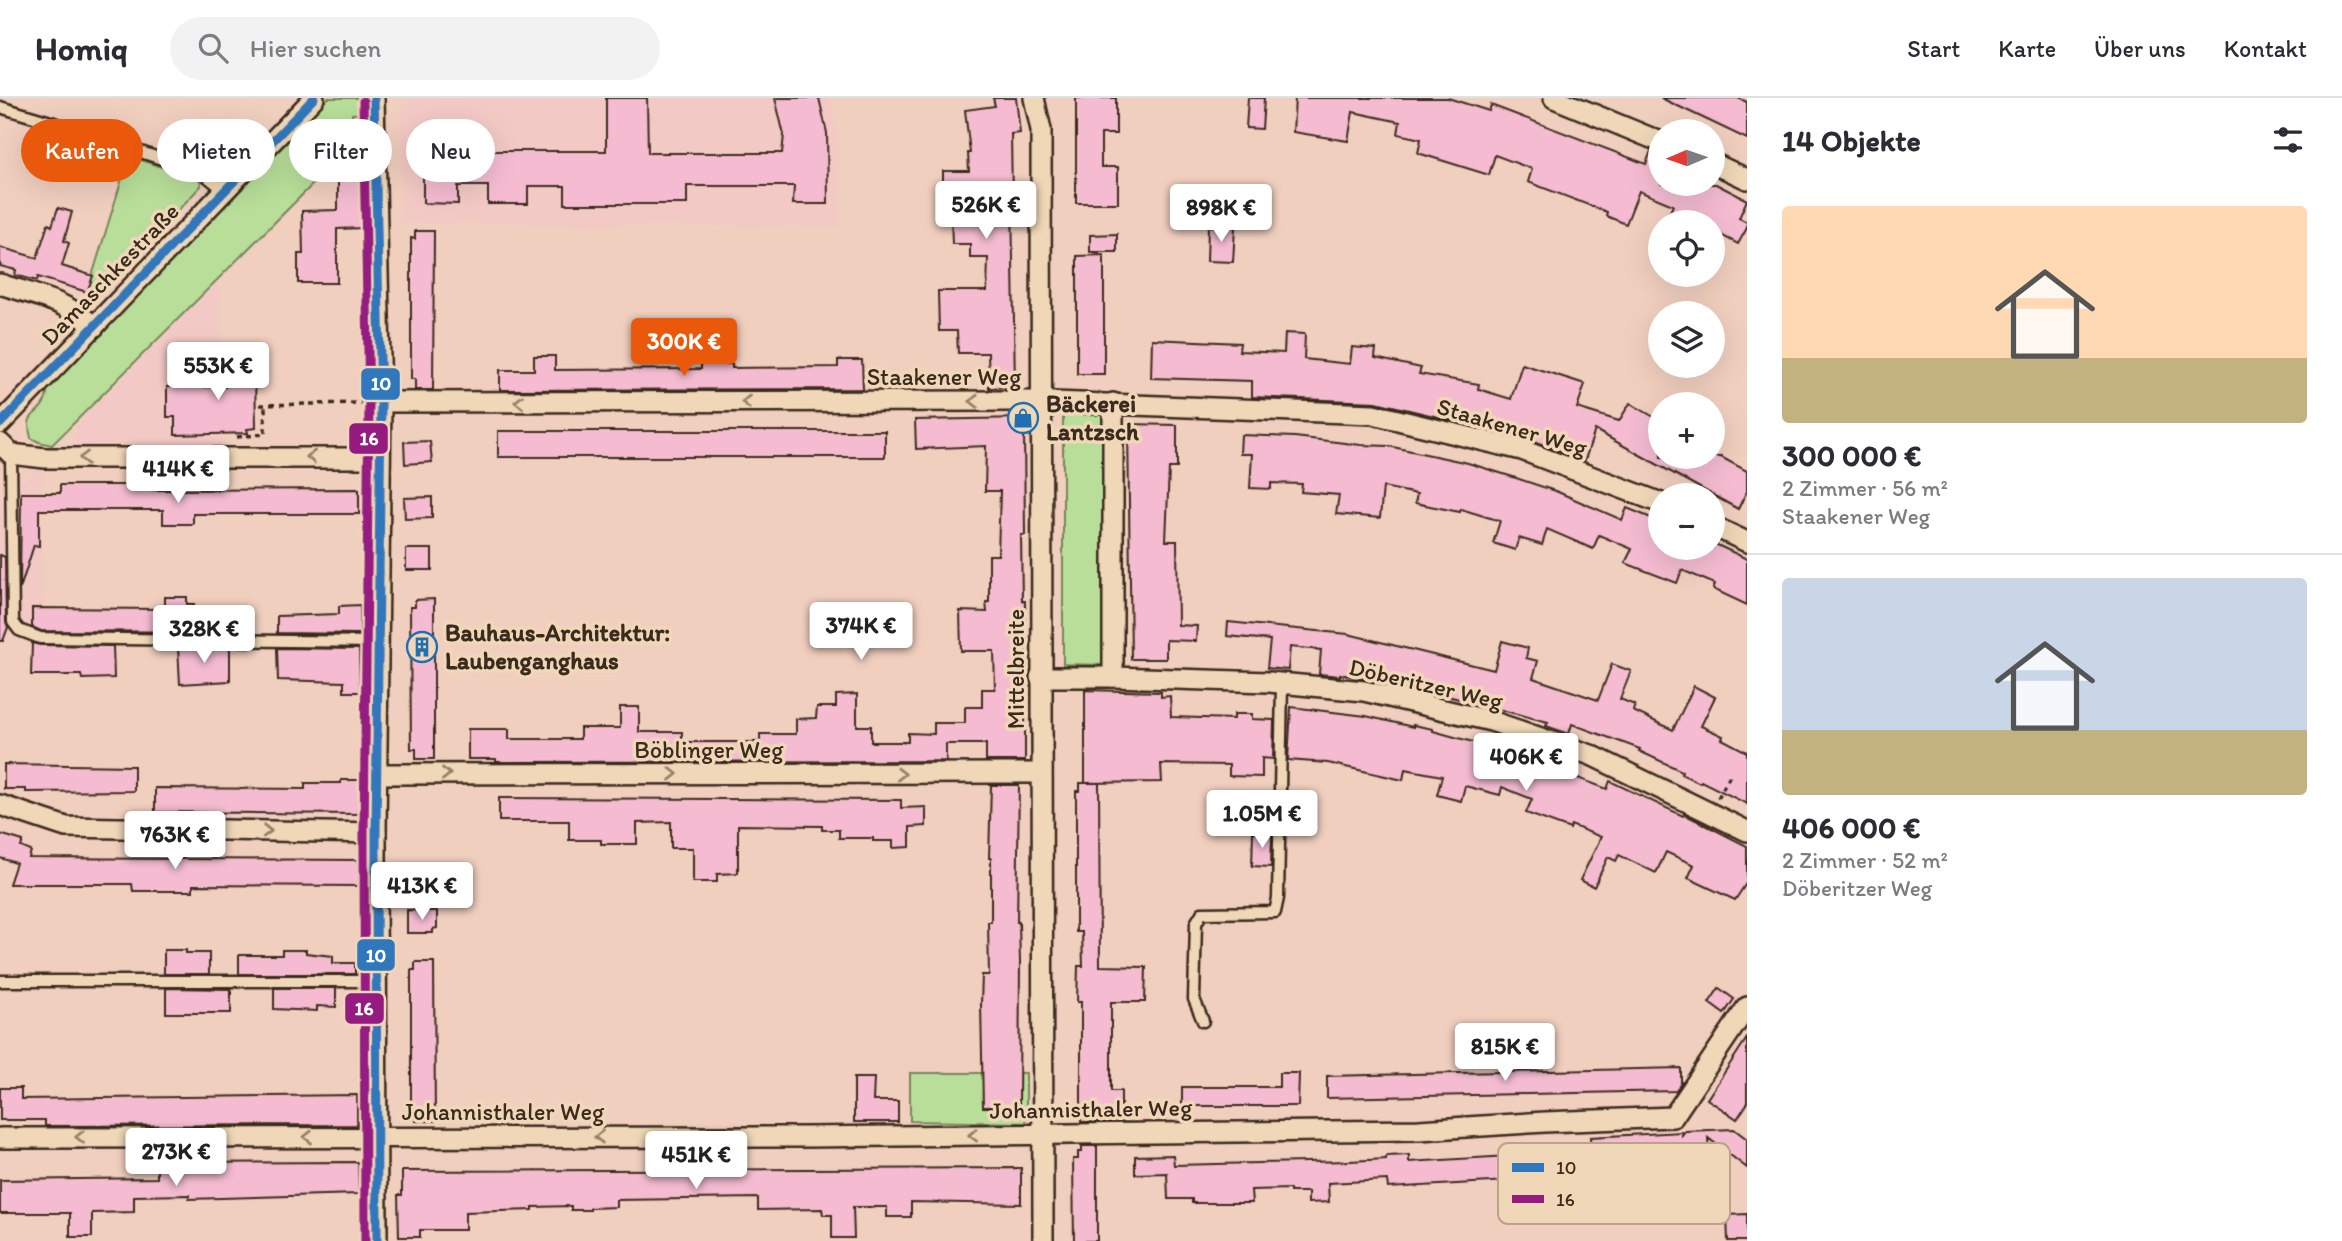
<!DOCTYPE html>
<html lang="de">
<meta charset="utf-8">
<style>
:root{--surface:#fff;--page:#f2f2f3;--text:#2b2b33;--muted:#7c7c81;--line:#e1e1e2;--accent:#ea580c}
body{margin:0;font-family:Itim,sans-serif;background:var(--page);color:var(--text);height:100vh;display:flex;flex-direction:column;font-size:26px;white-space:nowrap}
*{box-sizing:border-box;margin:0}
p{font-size:23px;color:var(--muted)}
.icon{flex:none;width:38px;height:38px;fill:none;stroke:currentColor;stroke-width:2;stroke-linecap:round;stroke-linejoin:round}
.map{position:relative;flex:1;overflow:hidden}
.details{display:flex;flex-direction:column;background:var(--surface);width:595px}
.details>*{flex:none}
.banner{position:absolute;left:21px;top:21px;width:665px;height:63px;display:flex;gap:14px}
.needle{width:46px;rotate:268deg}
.buttons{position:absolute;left:1648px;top:21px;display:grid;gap:14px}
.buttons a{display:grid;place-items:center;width:77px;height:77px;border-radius:50%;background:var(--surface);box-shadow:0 7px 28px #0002;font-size:35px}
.price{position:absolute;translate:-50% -60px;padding:0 16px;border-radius:7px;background:#fff;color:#222;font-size:23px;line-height:46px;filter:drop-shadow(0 2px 4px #0008)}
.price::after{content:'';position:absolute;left:50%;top:42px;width:21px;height:16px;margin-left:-10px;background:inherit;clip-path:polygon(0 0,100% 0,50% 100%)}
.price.current{background:var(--accent);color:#fff}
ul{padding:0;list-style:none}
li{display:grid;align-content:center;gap:14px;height:371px;padding:0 35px}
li+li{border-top:2px solid var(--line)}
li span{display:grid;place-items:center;height:217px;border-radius:7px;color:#555}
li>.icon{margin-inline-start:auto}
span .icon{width:126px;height:126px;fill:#fffc;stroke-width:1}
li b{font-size:30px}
h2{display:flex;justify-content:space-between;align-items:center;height:84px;padding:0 35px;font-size:30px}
.chip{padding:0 24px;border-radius:32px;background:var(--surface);box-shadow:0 7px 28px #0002;font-size:24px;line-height:63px}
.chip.current{background:var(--accent);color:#fff}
header{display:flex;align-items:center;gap:42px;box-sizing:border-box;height:98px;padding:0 35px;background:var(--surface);border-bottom:2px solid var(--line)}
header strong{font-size:33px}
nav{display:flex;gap:38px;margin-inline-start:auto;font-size:24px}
.search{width:490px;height:63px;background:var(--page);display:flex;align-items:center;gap:18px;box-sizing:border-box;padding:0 24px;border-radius:38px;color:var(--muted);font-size:26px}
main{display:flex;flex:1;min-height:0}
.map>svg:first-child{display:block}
.built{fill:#f2c9c4}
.green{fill:#b8de99;stroke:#7a845c;stroke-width:2}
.building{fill:#f5bcd1;stroke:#3b2a1e;stroke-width:2}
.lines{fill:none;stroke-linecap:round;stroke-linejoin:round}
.lane-casing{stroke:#3b2a1e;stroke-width:15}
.street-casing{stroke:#3b2a1e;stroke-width:24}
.path{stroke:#3b2a1e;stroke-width:3.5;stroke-dasharray:5 5;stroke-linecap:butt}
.lane{stroke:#efd7b7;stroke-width:10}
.street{stroke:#efd7b7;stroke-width:19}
.bus-1-casing{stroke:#efd7b7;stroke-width:14}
.bus-2-casing{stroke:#efd7b7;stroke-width:14}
.bus-1{stroke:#3177bc;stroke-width:9}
.bus-2{stroke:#951b81;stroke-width:9}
.oneway{stroke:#95806a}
.labels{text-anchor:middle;stroke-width:7;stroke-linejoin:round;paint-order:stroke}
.street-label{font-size:24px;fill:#3b2a1e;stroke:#efd7b7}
.poi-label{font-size:24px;font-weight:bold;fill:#3b2a1e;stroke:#efd7b7;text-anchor:start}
.key{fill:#efd7b7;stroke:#b9a389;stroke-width:2}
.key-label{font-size:19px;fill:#3b2a1e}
.line-badge{stroke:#efd7b7;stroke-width:2.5}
.badge-label{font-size:19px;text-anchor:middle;font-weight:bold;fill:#fff}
</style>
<header>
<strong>Homiq</strong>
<div class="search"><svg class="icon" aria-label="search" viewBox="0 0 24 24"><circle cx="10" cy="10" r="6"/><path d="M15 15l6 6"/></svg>Hier suchen</div>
<nav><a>Start</a><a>Karte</a><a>Über uns</a><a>Kontakt</a></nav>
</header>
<main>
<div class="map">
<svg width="1747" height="1143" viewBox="0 0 1747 1143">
<rect width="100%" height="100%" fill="#f1cfbf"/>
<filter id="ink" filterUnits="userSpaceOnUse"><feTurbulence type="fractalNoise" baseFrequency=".0143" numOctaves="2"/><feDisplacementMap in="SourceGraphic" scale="14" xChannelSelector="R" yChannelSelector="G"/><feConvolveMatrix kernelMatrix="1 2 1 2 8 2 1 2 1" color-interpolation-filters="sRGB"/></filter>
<g filter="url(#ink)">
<g class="built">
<path d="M412,0H829L839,47V129L400,124L401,11Z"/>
<path d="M217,184L223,249V352L74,351L75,327Z"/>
<path d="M42,367L43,533H10L3,544L0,543V401Z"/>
</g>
<g class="green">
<path d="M328,0H362L368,15L352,16V47L52,347L39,344L31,340C24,313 37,320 45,303C47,299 47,295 47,291Z"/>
<path d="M129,58L200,82L201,88L92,203L85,201Z"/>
<path d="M1063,312L1107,313V567L1063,566Z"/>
<path d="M910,975H1026V1025L910,1023Z"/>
</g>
<g class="building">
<path d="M606,0H647L648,55H782L784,37L775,0H819L827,35L828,106H793L794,88H687V106H565V88H528V106H488V88H458V106L423,105V53H606Z"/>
<path d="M993,0H1016L1020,35L1011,36L1015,289L989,290L988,255H958L957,233H939L938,193H987L988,160H970V146H952L950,91H943V73H969L968,55H970L965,12L995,8Z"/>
<path d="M1076,0H1116V36H1101V69H1118V105H1076Z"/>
<path d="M1248,0H1264L1262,31L1246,30Z"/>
<path d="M1295,0H1448L1489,13L1491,7L1646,66L1651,53L1661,56V86H1716L1747,102L1739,120L1747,124V130L1738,146L1713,133V124H1685L1669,116L1673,107L1639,93L1626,126L1606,118L1607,114L1528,84L1532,71L1495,57L1489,77L1418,55L1421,41L1398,36L1400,24L1353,14L1348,43L1293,34Z"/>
<path d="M1661,0H1738L1747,4V41Z"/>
<path d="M362,63L363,130L337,131V185H298V156H303L302,113L338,112V76H345V64Z"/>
<path d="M58,110L72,114L64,143L69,145L62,168L93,178L87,194L38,179L37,183L15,177L16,172L0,168V149L37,160L48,126L52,128Z"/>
<path d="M1208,128L1235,129L1233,164L1207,163Z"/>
<path d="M415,133H434L433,292H415V281H411V140L415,141Z"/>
<path d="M1117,136V154H1090V137Z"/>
<path d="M1104,157V276H1077V158Z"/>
<path d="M1285,235L1305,236L1304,261L1350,266L1352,249L1376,251L1375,260L1421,270L1419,276L1479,286L1478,291L1511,301L1522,266L1585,286L1577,310L1619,323L1630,305L1659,322L1652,334L1661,339V359H1721L1747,373V393L1738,411L1595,332L1585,362L1525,340L1376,304L1252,299V283L1151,280L1152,241L1240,245L1239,253L1284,255Z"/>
<path d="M232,251H249V257H253V273H255L256,330L247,331L248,335L175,337V319H167V289H225L228,257H231Z"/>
<path d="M534,258H555V272L701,271V266H732V270L838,269V262H862L863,291L500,292V272H534Z"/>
<path d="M1026,320L1024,335L1025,437H1021L1022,503H1025V663H986V646H946V663L496,664V661H468V631H509V641H580V630H620V609H639V634H682V644H760V636H796V621L816,620L817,609H836V597L857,596V628H871V644H908V635L934,636V625H965V609H982V591H995L994,553H961L960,513L987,514L986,504H989V457H998L1000,393H985L986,348L916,351L915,322Z"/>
<path d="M1128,326L1177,327V370H1169L1166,443H1177L1178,527L1197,528L1196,543L1166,542V561H1131Z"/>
<rect x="498" y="333" width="387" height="26"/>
<path d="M1241,337L1295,339L1361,347L1388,348L1468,365L1513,379L1558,394L1622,422L1627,410L1661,424V450H1713V445L1747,461V507L1713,491L1715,486L1682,472L1677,485L1625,465L1632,451L1599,437L1593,451L1547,431L1542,447L1519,440L1515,452L1493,445L1500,423L1461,411L1460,414L1415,405L1417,396L1383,389L1380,420L1336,416L1339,397L1301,394L1302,386L1271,385V391L1250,390L1252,356H1240Z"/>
<path d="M430,343L432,364L405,366L404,344Z"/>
<path d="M60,387H152V392L359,391V416H193V426H163V412H39V448L34,447L20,491L21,395H60Z"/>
<path d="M432,399V420L405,421L404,400Z"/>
<rect x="406" y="451" width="26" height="21"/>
<path d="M0,457L5,459L6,524L8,529L3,543H0Z"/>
<path d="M165,499H187V506H194V516H246V534L41,533L32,529V510L165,511Z"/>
<path d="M434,501V661H416V651H411L410,509H415V502Z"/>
<path d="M360,507V536L277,535V518L339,516V508Z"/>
<path d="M1228,524L1348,536L1494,572L1502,543L1528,550L1526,560L1538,563L1533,580L1598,602L1612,566L1631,573L1620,601L1635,607L1633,613L1673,632L1694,588L1715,599L1701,628L1723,638L1722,641L1747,654V706L1701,683L1700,685L1681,676L1682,673L1639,653L1640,651L1572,626L1569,636L1546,628L1548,624L1428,593L1340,576V578L1319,576L1321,552L1290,549L1288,572L1267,570L1270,542L1227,538Z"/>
<path d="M32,545L40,547L113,548L114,580L82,581L81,577H31Z"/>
<path d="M178,549L230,550V583L180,586Z"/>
<path d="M277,550L359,551L360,594H344V584L278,582Z"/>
<path d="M1085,592L1161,594V599L1170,598L1171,619L1234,621V616H1252V621L1274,622L1273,661L1262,660V679L1229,678V667L1161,666L1162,684L1085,685Z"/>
<path d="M1291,609L1366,618L1413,629V627L1433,631V633L1509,654L1607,691L1610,683L1683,718L1684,716L1747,748V784L1735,802L1688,780L1694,767L1666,754L1656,775L1619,757L1616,763L1608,759L1594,789L1580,782L1601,739L1571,727L1570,731L1526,715L1532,701L1502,689L1500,697L1465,688L1461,703L1437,697L1442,678L1405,671L1403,682L1328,665L1288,662Z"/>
<path d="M4,666L134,668V693L26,694V691H4Z"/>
<path d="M341,682H364V701H359V716L155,714V690L305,691V685H341Z"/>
<path d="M1080,685H1099L1100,868L1146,869L1145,904H1111V993H1121V1013H1111V1023L1081,1024V904H1077L1078,868H1083L1082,834H1076V693H1080Z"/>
<path d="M991,687H1019L1017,824H1019L1020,865L1019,1009H983L981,906L982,877H989L988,824H991V760H989Z"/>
<path d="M499,700L901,702V710L926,709V728L910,729V749L893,750V743H873V740H839V732H822V728L738,727V775L717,776V784H693V750H671V724L637,725V746H601V742H569V723H499Z"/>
<path d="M1253,734L1272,735L1271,769L1252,768Z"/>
<path d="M0,736L23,743L21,749L31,753L29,760L358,762V788L193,787V793H133L132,786H9L16,765L0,760Z"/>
<path d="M407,812L437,813V830L433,831V835H407Z"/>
<path d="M164,852H186V855H209V876H164Z"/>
<path d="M282,852H306V855L333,858V865H355V876H239V857H282Z"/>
<path d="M415,864H434L435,1023H416V1014H411V872H415Z"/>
<path d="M166,890L231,891V915H166Z"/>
<path d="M274,890H336V909L317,908V913L274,911Z"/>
<path d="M1719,890L1734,901L1724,916L1709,905Z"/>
<path d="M1747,940V1006L1737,1021L1707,1001Z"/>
<path d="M1681,970V985L1676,993L1327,1000V978Z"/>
<path d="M1279,975H1299L1298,1008H1182V989H1279Z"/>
<path d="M854,980H874L873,1003H898V1024H854Z"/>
<path d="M0,990H21V1001L357,997V1027L45,1028V1022H0Z"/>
<path d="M1734,1031L1747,1041V1070L1708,1040L1711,1089L1668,1092V1097L1644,1098V1094L1578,1098L1577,1079L1388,1090L1387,1082L1328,1085L1329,1104L1308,1105V1094H1290V1091L1251,1092L1252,1105H1192V1101H1168L1167,1075L1135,1076V1058L1173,1057L1174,1067L1350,1063L1386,1061V1058L1409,1057V1064L1591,1053L1590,1039L1682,1034V1037L1685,1033Z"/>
<path d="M1082,1048H1097V1143H1074L1073,1061H1078V1054H1082Z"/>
<path d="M358,1064L359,1096L189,1101V1097L134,1098V1114L92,1115V1139H70V1115H0V1082L157,1080V1065Z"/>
<path d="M1021,1070V1106L911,1104V1119H887V1109H853L854,1140H832V1117H823L822,1111L758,1112V1100L616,1102V1109L590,1110V1112H571V1108L533,1109V1112L465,1114V1132H420V1139H399L398,1097H402V1073Z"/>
<path d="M1747,1116V1143H1728L1727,1117Z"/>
</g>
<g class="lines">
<g class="lane-casing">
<g id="lane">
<path d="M0,9L64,28L203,75L224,92"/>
<path d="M11,356L13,524L19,532L40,540L378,544"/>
<path d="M0,883H375"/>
<path d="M1203,923L1194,901L1196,825L1202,815L1275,814L1278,800L1282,586"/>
</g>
</g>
<g class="street-casing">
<g id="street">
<path d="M374,0L381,304L376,735L377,1143"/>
<path d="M1034,0L1041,32L1043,1143"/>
<path d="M1554,0L1661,44"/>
<path d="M1713,65L1747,81"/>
<path d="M0,186C34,197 68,203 94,229"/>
<path d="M381,304L1027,303L1373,316L1522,352L1661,405"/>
<path d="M1113,305V579"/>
<path d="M0,326L314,0"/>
<path d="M0,345L11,356L45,360H379"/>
<path d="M1713,428L1747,444"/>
<path d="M1040,579H1113L1269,584L1364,593L1491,623L1591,657L1747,733"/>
<path d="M377,676L1041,675"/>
<path d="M0,707L66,729L376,735"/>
<path d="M0,1040L806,1039L1419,1032L1545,1024L1673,1019L1747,909"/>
</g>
</g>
<g class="path">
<path d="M260,307L361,305"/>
<path d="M237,339L265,336V307"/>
<path d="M1718,700L1731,675"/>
</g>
<use href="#lane" class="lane"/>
<use href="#street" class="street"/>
<g class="bus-1-casing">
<g id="bus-1">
<path d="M374,0L381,304L376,735L377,1143"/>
<path d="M0,326L314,0"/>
</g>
</g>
<g class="bus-2-casing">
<path id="bus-2" d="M363,3L369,304L364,735L365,1143"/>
</g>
<use href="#bus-1" class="bus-1"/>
<use href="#bus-2" class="bus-2"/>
</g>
<defs><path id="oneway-chevron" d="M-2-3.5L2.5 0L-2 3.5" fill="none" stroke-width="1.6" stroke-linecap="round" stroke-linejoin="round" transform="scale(1.75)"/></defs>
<g class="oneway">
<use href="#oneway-chevron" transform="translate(974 303) rotate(180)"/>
<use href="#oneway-chevron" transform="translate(519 304) rotate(180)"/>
<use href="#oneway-chevron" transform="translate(746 304) rotate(180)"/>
<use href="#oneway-chevron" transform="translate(311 359) rotate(-179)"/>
<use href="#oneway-chevron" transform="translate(84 360) rotate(180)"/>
<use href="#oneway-chevron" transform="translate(446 676)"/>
<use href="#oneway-chevron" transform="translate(673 676)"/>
<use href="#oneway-chevron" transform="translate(901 676)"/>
<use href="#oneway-chevron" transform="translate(267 733) rotate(1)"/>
<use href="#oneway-chevron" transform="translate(973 1037) rotate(179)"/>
<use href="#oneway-chevron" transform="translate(80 1039) rotate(180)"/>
<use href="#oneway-chevron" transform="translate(308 1039) rotate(180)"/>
<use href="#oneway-chevron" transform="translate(599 1039) rotate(-180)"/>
</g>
</g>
<defs>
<g id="shop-ring" transform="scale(1.575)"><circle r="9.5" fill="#efd7b7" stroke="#1f6fb2" stroke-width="1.5"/><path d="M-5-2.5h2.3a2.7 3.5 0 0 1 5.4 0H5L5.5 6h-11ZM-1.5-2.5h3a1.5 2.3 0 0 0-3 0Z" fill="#1f6fb2"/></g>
<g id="building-ring" transform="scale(1.575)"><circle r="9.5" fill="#efd7b7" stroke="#1f6fb2" stroke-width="1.5"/><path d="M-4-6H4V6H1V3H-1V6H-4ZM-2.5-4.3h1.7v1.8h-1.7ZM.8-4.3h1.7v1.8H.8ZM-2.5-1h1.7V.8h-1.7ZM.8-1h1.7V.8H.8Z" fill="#1f6fb2"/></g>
</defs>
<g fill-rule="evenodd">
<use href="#shop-ring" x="1023" y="320"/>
<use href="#building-ring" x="422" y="549"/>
</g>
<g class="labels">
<g class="street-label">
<text transform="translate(110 176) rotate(-46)" y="8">Damaschkestraße</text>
<text x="944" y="287">Staakener Weg</text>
<text transform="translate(1512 329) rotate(16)" y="8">Staakener Weg</text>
<text transform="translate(1016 571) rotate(-90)" y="8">Mittelbreite</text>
<text transform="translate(1426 586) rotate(13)" y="8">Döberitzer Weg</text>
<text x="709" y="660">Böblinger Weg</text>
<text transform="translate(1091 1011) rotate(-1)" y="8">Johannisthaler Weg</text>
<text x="503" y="1022">Johannisthaler Weg</text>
</g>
<g class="poi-label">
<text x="1046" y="314">Bäckerei<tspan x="1046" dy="28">Lantzsch</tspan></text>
<text x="445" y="543">Bauhaus-Architektur:<tspan x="445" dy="28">Laubenganghaus</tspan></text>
</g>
</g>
<rect x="1498" y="1045" width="232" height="81" rx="10" class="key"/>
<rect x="1512" y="1065" width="32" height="9" fill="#3177bc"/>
<rect x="1512" y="1097" width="32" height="8" fill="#951b81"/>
<g class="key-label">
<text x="1556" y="1076">10</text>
<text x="1556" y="1108">16</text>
</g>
<g class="line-badge">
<rect x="360" y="269" width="41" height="34" rx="7" fill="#3177bc"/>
<rect x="348" y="324" width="41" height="33" rx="7" fill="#951b81"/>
<rect x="356" y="840" width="40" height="34" rx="7" fill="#3177bc"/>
<rect x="344" y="894" width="41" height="33" rx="7" fill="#951b81"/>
</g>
<g class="badge-label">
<text x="381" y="292">10</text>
<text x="369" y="347">16</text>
<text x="376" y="864">10</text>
<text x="364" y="917">16</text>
</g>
</svg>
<div class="buttons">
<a><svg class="needle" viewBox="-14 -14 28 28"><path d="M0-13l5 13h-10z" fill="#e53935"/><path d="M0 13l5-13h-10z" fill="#7c7c81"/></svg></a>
<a><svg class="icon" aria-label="locate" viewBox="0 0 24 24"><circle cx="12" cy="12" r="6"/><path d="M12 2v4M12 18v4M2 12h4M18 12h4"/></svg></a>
<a><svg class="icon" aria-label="layers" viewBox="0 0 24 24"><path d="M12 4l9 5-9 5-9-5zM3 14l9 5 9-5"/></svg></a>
<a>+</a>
<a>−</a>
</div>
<b class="price" style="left:986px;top:143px">526K €</b>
<b class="price" style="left:1221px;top:146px">898K €</b>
<b class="price current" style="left:684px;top:280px">300K €</b>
<b class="price" style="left:218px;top:304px">553K €</b>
<b class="price" style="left:178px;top:407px">414K €</b>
<b class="price" style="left:861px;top:564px">374K €</b>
<b class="price" style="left:204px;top:567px">328K €</b>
<b class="price" style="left:1526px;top:695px">406K €</b>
<b class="price" style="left:1262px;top:752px">1.05M €</b>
<b class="price" style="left:175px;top:773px">763K €</b>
<b class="price" style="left:422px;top:824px">413K €</b>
<b class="price" style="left:1505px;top:985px">815K €</b>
<b class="price" style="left:176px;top:1090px">273K €</b>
<b class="price" style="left:696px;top:1093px">451K €</b>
<div class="banner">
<a class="chip current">Kaufen</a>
<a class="chip">Mieten</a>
<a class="chip">Filter</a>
<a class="chip">Neu</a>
</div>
</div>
<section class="details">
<h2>14 Objekte<svg class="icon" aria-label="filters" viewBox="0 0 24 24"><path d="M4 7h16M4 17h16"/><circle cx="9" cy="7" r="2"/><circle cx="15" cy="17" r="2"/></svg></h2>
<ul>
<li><span style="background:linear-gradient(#ffd9b3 70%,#c2b280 0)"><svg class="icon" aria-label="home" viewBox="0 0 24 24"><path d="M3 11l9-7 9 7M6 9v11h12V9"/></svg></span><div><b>300 000 €</b><p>2 Zimmer · 56 m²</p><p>Staakener Weg</p></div></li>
<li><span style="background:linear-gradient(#c9d6e8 70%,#c2b280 0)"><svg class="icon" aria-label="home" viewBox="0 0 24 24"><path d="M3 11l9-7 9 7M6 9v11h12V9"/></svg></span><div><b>406 000 €</b><p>2 Zimmer · 52 m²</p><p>Döberitzer Weg</p></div></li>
</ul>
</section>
</main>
